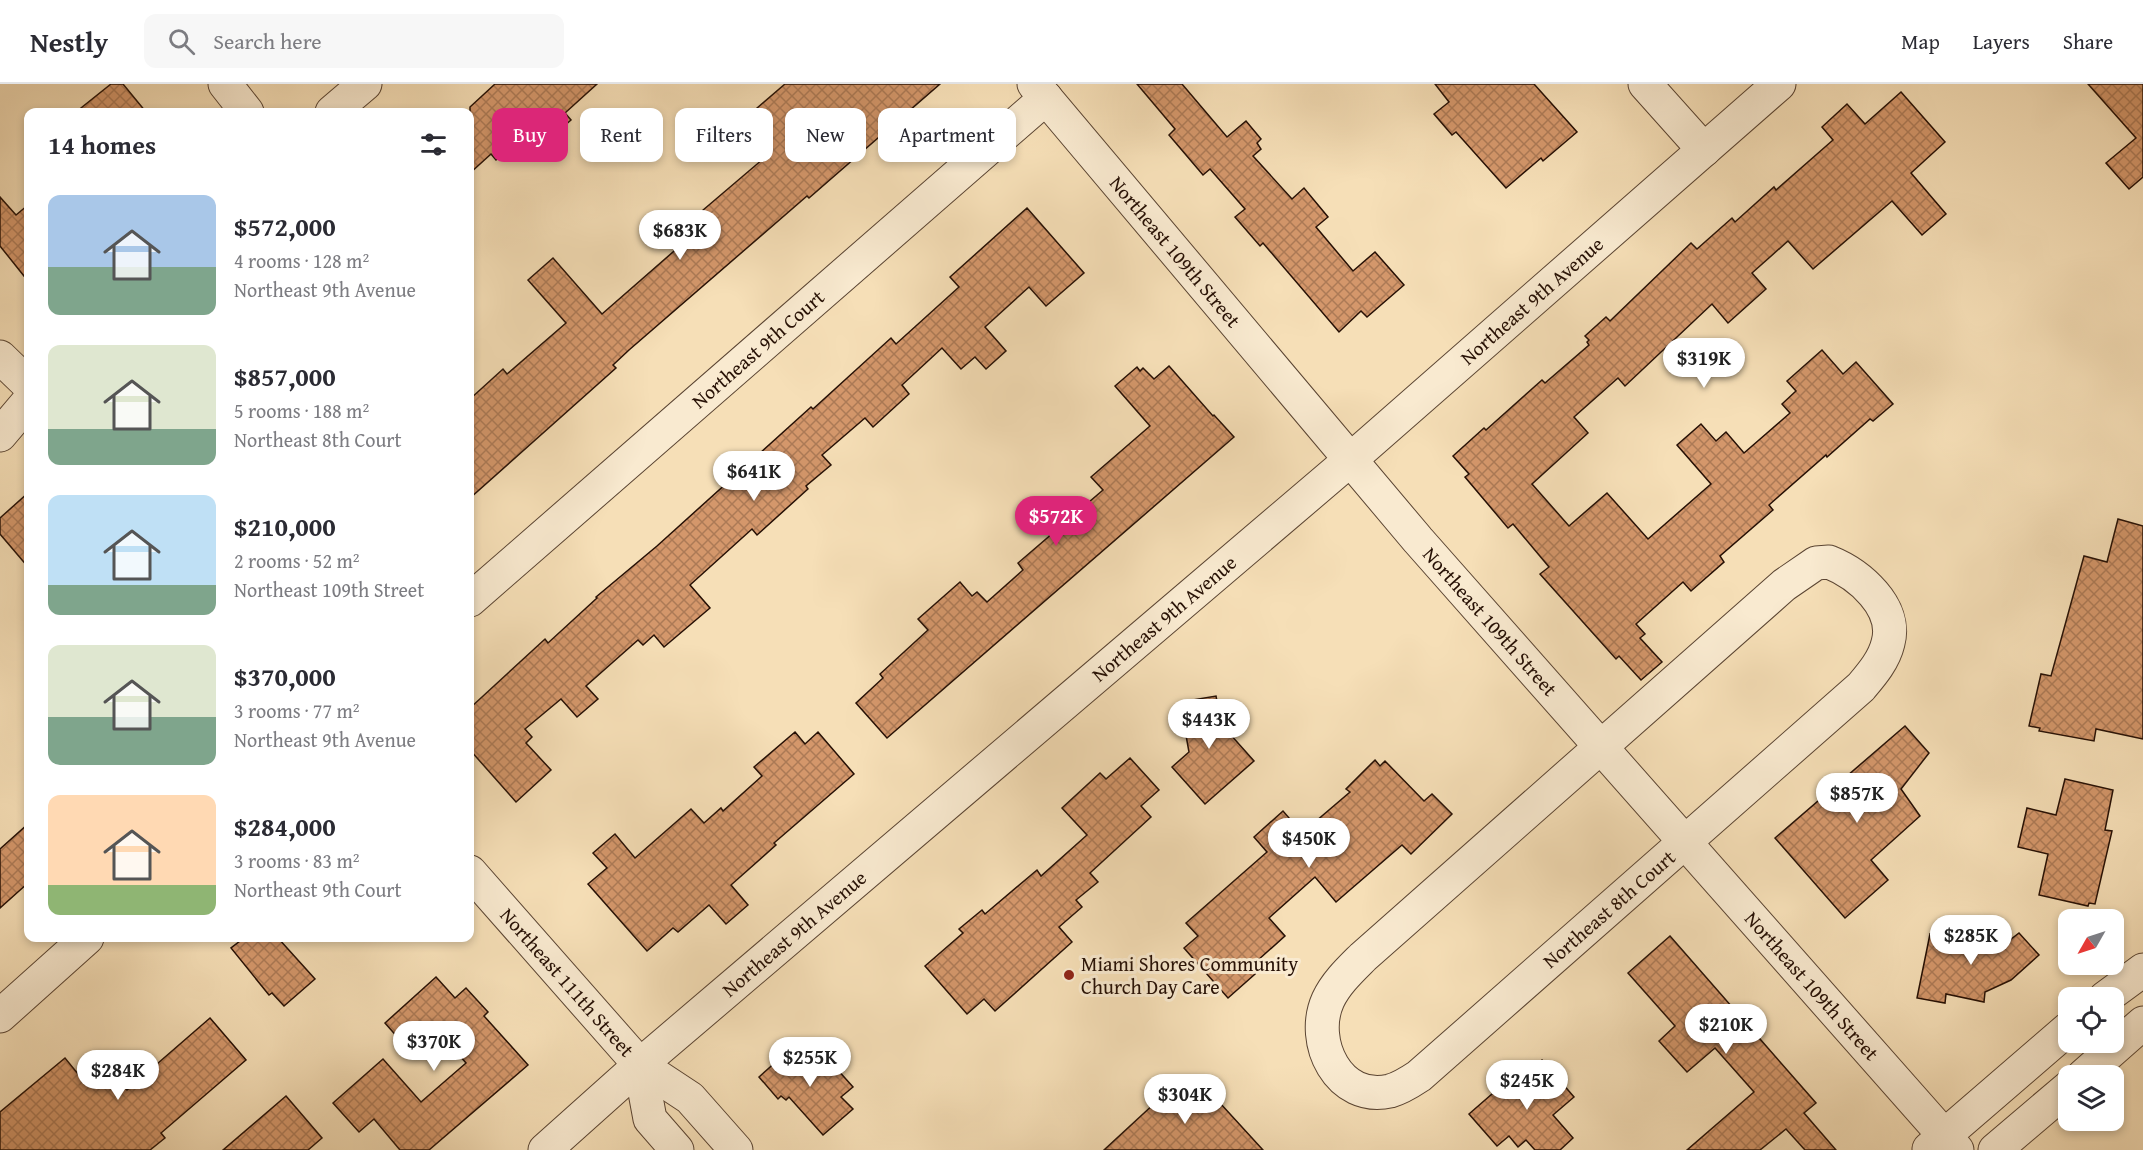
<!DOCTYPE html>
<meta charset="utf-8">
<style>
:root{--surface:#fff;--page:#f7f7f7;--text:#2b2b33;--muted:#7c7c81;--line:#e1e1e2;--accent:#db2777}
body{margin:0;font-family:"Gentium Book Plus",serif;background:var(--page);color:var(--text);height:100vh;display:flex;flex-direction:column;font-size:22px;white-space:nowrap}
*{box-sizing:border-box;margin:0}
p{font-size:20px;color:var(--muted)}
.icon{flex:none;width:33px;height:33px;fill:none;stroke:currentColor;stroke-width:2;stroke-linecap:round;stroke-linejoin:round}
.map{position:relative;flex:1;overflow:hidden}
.panel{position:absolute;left:24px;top:24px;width:450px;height:834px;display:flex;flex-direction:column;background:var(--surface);border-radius:12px;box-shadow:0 3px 9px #0003}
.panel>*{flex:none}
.banner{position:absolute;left:492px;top:24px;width:570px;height:54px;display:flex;gap:12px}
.needle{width:39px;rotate:231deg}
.buttons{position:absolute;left:2058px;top:825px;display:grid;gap:12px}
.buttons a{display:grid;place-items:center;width:66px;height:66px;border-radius:12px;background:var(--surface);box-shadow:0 3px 9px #0003;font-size:30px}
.price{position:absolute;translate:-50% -51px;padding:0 14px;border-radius:21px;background:#fff;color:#222;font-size:20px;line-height:39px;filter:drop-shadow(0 2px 3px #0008)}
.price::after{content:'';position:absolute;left:50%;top:36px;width:18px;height:14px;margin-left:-9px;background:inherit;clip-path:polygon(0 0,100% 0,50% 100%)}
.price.on{background:var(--accent);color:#fff}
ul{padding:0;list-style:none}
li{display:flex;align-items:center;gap:18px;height:150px;padding:0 24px}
li span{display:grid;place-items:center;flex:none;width:168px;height:120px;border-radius:12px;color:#555}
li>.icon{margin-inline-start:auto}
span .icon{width:72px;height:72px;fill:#fffc;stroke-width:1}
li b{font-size:26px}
h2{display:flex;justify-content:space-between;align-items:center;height:72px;padding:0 24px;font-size:26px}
.pill{padding:0 21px;border-radius:12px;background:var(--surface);box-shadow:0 3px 9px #0003;font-size:21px;line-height:54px}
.pill.on{background:var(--accent);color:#fff}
header{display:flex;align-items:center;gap:36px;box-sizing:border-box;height:84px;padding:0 30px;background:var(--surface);border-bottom:2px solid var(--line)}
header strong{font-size:28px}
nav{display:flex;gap:33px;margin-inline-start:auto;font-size:21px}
.search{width:420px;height:54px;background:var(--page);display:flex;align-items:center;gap:15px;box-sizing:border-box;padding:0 21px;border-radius:12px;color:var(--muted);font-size:22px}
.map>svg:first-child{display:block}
.building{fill:url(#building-cross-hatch);stroke:#261005;stroke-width:1.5}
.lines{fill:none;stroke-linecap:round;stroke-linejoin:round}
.minor-casing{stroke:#5a4432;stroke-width:35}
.minor{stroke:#f9ead0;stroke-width:33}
.poi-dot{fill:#8f2418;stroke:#f9ead0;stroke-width:2}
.labels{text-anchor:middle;stroke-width:6;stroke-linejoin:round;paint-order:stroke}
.street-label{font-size:20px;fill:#261005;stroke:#f9ead0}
.poi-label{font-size:20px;fill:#261005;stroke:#f9ead0;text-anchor:start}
</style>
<header>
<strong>Nestly</strong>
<div class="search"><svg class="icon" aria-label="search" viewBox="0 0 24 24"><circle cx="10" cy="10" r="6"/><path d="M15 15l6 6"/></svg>Search here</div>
<nav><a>Map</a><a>Layers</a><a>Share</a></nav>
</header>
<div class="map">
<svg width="2143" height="1066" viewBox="0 0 2143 1066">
<defs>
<pattern id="building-cross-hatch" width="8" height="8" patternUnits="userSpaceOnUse" patternTransform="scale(1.5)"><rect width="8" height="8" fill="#d4976b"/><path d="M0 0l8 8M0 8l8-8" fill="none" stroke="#ac7a56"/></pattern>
</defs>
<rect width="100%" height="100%" fill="#f6dfb7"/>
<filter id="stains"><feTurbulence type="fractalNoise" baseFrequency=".00333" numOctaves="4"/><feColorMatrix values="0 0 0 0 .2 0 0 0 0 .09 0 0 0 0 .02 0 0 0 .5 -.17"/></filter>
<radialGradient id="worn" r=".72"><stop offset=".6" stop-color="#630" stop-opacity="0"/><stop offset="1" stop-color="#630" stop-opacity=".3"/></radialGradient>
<g class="building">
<path d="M111,0H123L146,28H76Z"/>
<path d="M495,0H597L565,29L571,36L546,58L534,45L496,76L491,70L470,89V23Z"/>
<path d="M785,0H940L809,114L807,112L629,266L613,281L616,284L470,414V315L503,285L507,290L566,239L528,196L553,174L602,230L697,147L689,138L770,69L742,37Z"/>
<path d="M1137,0H1182L1227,53L1246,37L1261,55L1257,59L1261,65L1253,72L1292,115L1304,104L1328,133L1316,143L1353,187L1375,168L1404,201L1367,233L1361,227L1339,248L1263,159L1260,162L1235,133L1245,125L1210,85L1203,91L1169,51L1175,45Z"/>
<path d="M1435,0H1534L1577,48L1543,77L1541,74L1506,104L1456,48L1452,51L1434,30L1449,18Z"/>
<path d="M2088,0H2143V93L2129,105L2106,79L2136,54Z"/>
<path d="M1901,8L1945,58L1911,89L1946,130L1922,151L1892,117L1813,185L1788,157L1752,189L1766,205L1728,239L1712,220L1625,302L1618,294L1574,333L1588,349L1532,400L1569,442L1607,409L1648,455L1711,400L1677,361L1701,340L1716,357L1726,348L1744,369L1790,329L1782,320L1796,307L1787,297L1822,266L1843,290L1856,278L1893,320L1873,337L1870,335L1827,373L1826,371L1769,421L1773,426L1720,472L1724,478L1691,507L1683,498L1636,540L1645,550L1640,554L1662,578L1641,596L1619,572L1616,575L1540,490L1549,483L1513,440L1508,444L1465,393L1469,390L1453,372L1484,344L1486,346L1542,296L1545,299L1589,261L1587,258L1589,256L1585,252L1606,233L1610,237L1691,159L1697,165L1732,134L1735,138L1774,103L1776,106L1833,56L1822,43L1847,20L1865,40Z"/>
<path d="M0,113L16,131L28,121V197L0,162Z"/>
<path d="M1027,124L1084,189L1046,222L1029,203L985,243L1006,267L986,285L975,273L961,285L942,264L902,301L909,310L873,343L865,334L822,371L831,381L806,402L808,405L757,451L752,445L690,501L710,524L664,563L654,551L643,561L638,556L586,602L598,615L577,633L561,615L525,645L532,653L526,659L551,686L516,718L470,666V624L545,555L548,559L597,514L596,513L657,462L811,323L813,325L891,254L896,260L959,203L950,193Z"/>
<path d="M1169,282L1213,332L1214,331L1234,353L887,654L856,619L883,594L880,590L928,546L918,535L960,498L972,512L977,508L987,518L1023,486L1018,479L1103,406L1091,393L1150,342L1115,302L1137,283L1140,287L1143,284L1154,295Z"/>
<path d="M28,409V483L0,450V434Z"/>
<path d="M2118,435L2143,442V655L2096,645L2094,657L2039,647L2040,644L2029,642L2041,590L2051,592L2084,472L2107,478Z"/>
<path d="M1216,612L1221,640L1254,677L1205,720L1172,683L1189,668L1180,618Z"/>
<path d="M1905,642L1929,669L1901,705L1920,732L1871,776L1888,796L1845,834L1775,754Z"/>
<path d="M795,648L805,660L818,648L854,690L774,759L776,761L731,801L748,821L726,840L709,821L678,848L673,844L647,867L588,800L607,784L593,769L615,750L635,774L691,725L704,739L721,724L723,727L762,692L754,683Z"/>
<path d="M1130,674L1159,706L1141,722L1151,733L1090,789L1098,798L1076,816L1082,823L1059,843L1072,858L995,927L984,915L967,930L925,882L963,849L959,845L982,826L985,830L1037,786L1041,792L1087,751L1062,724L1100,689L1106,695Z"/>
<path d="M1375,676L1380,682L1385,677L1424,717L1432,710L1452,730L1411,770L1402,761L1336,818L1315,793L1269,834L1285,852L1257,877L1263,883L1228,914L1184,864L1198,852L1186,839L1267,768L1254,753L1283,727L1302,749L1350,708L1346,705Z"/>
<path d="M2065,695L2113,706L2105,746L2112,747L2095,820L2089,819L2088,822L2039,811L2048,770L2018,763L2027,724L2056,731Z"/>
<path d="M28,740V799L0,824V765Z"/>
<path d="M1950,848L2006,859L2019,849L2039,871L2011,896L1985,908L1984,918L1946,910L1945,919L1917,914L1930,850L1949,854Z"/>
<path d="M1670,852L1816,1019L1804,1029L1836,1066H1805L1786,1045L1760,1066H1687L1754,1008L1715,964L1687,988L1659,957L1675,942L1628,889Z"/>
<path d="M244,854H278L315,895L284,922L272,909L269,911L231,864Z"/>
<path d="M436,893L455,914L466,904L488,928L484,932L528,981L429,1066H400L374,1035L359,1048L333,1019L383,975L421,1018L466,979L433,941L407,964L385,939Z"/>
<path d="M210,934L246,976L161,1049L165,1054L150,1066H0V1028L65,974L87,1001L109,984L127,1006Z"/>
<path d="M796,960L817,985L828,975L853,1003L841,1013L853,1025L823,1051L789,1013L786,1016L781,1012L778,1015L759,993Z"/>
<path d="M1542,976L1574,1013L1553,1031L1573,1054L1560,1066H1535L1526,1056L1518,1063L1509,1052L1497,1062L1469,1030L1500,1003L1505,1008Z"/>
<path d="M1182,994L1201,1014L1209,1007L1263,1066H1104Z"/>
<path d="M286,1012L322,1054L308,1066H223Z"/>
</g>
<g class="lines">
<g class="minor-casing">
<g id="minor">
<path d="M225,0L247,28"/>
<path id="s1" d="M1034,0L1418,456L1957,1066"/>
<path d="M1645,0L1704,66"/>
<path d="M332,28L365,0"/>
<path d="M0,273L28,300"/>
<path d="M0,351L28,318"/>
<path d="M1829,478C1859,490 1898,523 1888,559C1884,576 1872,590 1861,603L1419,992C1410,998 1401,1004 1390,1007C1339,1019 1309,958 1328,916C1336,899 1350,886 1363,873L1784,501L1816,479Z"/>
<path id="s2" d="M470,516L1046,14"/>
<path id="s3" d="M470,788L640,981L690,1014L736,1066"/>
<path d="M2105,914L2143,886"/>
<path d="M0,932L87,854"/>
<path d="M640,981L650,1035L677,1066"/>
<path d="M2083,992L2143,939"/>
<path d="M1929,1065L2068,945"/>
<path id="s4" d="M545,1066L640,981L1350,376L1779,0"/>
<path d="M1995,1066L2068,1004"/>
</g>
</g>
<use href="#minor" class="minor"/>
</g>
<circle class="poi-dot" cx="1069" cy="891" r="6"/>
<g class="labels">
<g class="street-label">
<text dy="7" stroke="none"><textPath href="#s1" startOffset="219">Northeast 109th Street</textPath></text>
<text dy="7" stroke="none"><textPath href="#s4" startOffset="1302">Northeast 9th Avenue</textPath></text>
<text dy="7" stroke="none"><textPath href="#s2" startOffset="382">Northeast 9th Court</textPath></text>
<text dy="7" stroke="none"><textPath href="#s4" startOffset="816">Northeast 9th Avenue</textPath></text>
<text dy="7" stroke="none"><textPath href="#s1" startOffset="705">Northeast 109th Street</textPath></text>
<text transform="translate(1609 825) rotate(-41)" y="7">Northeast 8th Court</text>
<text dy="7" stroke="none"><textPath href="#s4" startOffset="330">Northeast 9th Avenue</textPath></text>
<text dy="7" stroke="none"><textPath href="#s3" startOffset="147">Northeast 111th Street</textPath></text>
<text dy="7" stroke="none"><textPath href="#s1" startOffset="1191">Northeast 109th Street</textPath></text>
</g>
<g class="poi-label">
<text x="1081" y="887">Miami Shores Community<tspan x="1081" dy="23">Church Day Care</tspan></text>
</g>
</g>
<rect width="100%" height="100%" filter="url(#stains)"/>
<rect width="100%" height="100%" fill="url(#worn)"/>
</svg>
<div class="buttons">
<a><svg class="needle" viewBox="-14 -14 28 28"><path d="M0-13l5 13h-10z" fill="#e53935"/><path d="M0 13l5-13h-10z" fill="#7c7c81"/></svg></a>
<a><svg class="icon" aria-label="locate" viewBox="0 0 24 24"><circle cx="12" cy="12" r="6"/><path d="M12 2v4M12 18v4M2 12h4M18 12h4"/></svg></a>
<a><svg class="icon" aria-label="layers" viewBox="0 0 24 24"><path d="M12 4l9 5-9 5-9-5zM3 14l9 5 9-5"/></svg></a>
</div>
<b class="price" style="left:680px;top:177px">$683K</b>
<b class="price" style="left:1704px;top:305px">$319K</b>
<b class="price" style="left:754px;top:418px">$641K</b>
<b class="price on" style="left:1056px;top:463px">$572K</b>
<b class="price" style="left:1209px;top:666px">$443K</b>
<b class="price" style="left:1857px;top:740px">$857K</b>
<b class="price" style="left:1309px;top:785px">$450K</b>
<b class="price" style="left:1971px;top:882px">$285K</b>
<b class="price" style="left:1726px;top:971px">$210K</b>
<b class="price" style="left:434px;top:988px">$370K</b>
<b class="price" style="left:810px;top:1004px">$255K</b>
<b class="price" style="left:118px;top:1017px">$284K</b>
<b class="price" style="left:1527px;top:1027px">$245K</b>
<b class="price" style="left:1185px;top:1041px">$304K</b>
<div class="banner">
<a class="pill on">Buy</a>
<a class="pill">Rent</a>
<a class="pill">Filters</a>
<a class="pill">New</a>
<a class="pill">Apartment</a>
</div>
<section class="panel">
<h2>14 homes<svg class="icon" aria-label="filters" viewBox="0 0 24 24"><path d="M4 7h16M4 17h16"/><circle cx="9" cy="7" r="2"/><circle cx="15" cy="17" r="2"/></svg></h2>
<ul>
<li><span style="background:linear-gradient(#a9c7e8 60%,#7fa58c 0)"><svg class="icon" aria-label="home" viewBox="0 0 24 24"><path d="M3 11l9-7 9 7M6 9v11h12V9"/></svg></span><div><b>$572,000</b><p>4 rooms · 128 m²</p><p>Northeast 9th Avenue</p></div></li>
<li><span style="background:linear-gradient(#dfe7d0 70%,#7fa58c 0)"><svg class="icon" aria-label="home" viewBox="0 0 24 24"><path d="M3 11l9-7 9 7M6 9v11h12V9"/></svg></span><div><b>$857,000</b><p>5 rooms · 188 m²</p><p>Northeast 8th Court</p></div></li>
<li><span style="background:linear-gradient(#bfe0f5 75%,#7fa58c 0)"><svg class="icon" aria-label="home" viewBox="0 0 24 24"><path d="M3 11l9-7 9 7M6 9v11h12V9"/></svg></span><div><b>$210,000</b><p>2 rooms · 52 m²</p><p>Northeast 109th Street</p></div></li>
<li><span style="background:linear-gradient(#dfe7d0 60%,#7fa58c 0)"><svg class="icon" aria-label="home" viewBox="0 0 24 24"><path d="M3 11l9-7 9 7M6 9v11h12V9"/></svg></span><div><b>$370,000</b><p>3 rooms · 77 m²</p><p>Northeast 9th Avenue</p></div></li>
<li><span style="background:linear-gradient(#ffd9b3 75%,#8fb573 0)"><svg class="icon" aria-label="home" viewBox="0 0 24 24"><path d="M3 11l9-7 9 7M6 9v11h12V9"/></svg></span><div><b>$284,000</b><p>3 rooms · 83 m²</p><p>Northeast 9th Court</p></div></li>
</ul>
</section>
</div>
